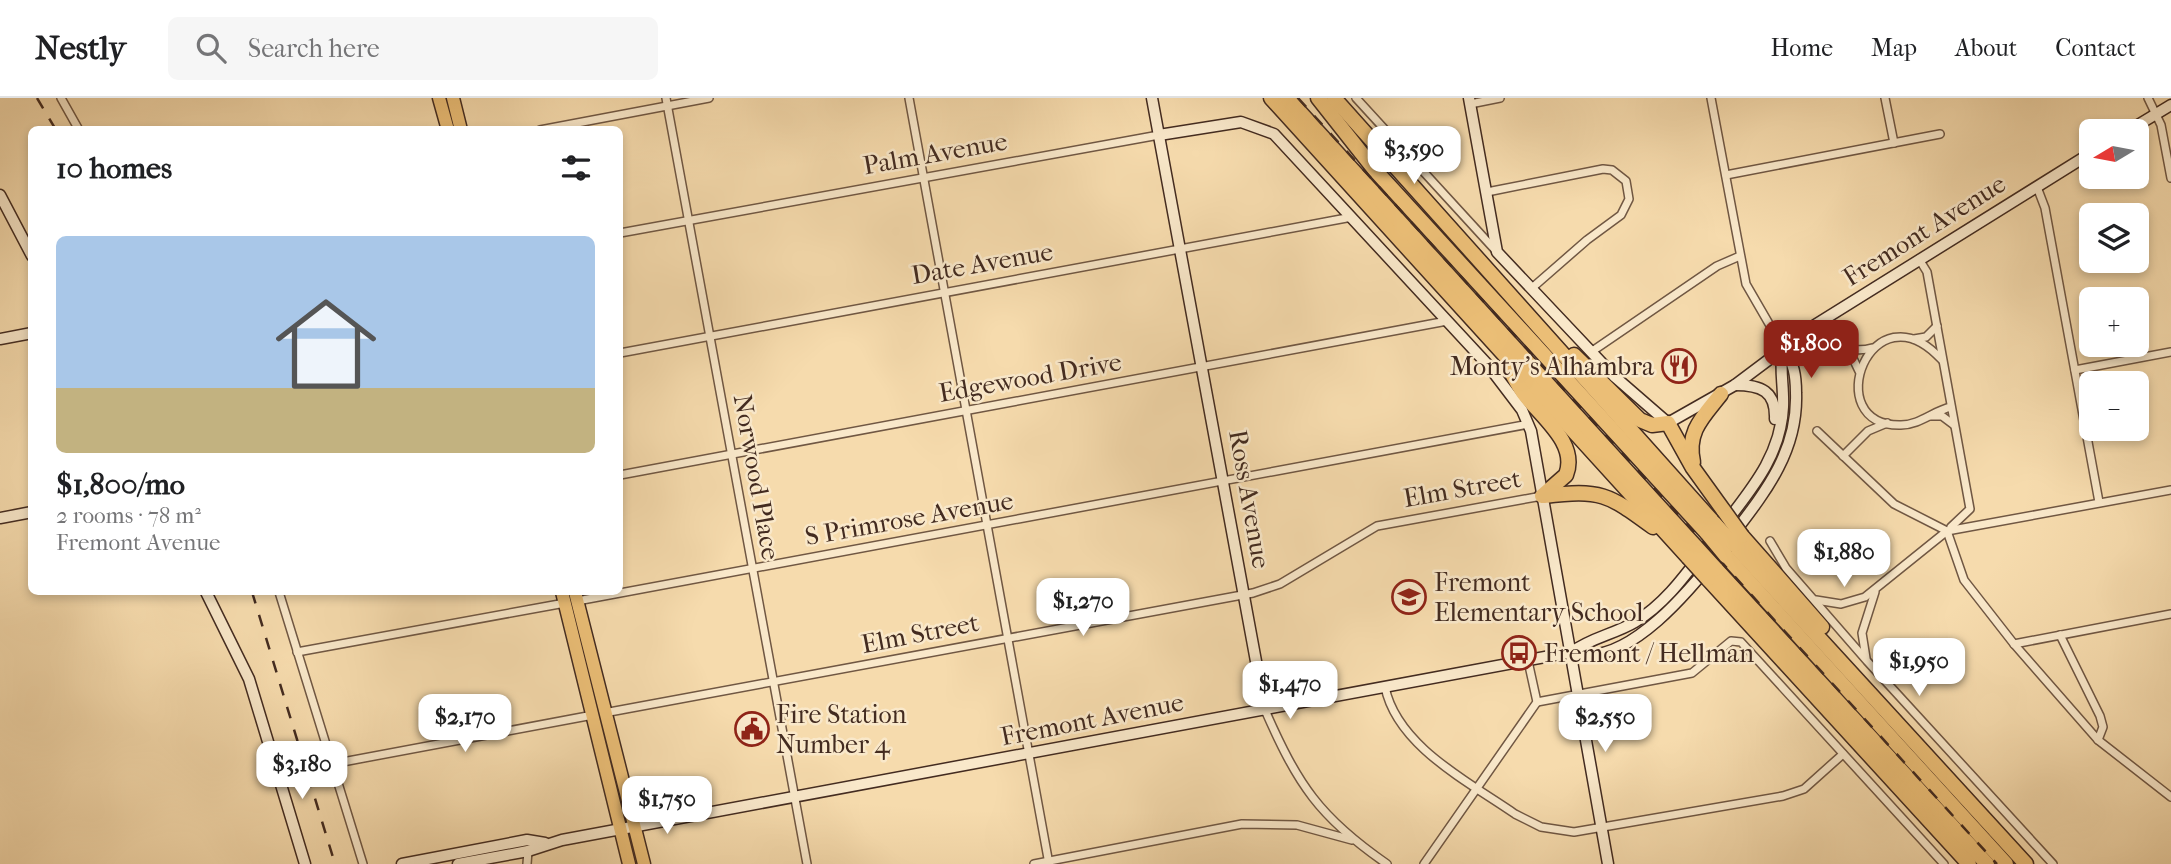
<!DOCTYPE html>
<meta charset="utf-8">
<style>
:root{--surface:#fff;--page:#f6f6f6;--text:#202124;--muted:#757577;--line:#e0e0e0;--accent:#8f2418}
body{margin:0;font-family:"IM FELL French Canon",serif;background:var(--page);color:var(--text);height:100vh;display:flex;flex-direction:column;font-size:26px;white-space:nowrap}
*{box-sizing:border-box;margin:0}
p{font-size:23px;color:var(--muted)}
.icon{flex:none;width:38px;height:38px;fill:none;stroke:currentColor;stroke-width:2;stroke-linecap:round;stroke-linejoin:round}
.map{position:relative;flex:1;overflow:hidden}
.side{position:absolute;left:28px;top:28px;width:595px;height:469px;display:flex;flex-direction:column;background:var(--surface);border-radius:10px;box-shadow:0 4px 10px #0003}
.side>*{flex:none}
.needle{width:46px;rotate:260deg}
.fabs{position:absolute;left:2079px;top:21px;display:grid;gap:14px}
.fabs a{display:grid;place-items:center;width:70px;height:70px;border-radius:10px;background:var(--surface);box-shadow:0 4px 10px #0003;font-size:35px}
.price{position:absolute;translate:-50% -60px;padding:0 16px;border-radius:14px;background:#fff;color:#222;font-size:23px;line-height:46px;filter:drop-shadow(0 2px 4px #0008)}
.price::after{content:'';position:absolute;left:50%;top:42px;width:21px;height:16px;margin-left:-10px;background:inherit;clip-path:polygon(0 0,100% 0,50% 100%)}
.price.active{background:var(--accent);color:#fff}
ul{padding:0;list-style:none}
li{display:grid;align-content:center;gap:14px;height:371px;padding:0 28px}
li span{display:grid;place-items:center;height:217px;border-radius:10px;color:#555}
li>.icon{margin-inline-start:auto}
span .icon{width:126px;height:126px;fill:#fffc;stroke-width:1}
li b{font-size:30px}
h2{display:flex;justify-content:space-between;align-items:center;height:84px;padding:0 28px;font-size:30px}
header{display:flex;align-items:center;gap:42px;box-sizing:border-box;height:98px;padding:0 35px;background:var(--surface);border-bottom:2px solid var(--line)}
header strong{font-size:33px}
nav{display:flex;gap:38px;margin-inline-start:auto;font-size:24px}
.search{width:490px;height:63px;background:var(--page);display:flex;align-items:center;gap:18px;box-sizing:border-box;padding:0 24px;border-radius:10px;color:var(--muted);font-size:26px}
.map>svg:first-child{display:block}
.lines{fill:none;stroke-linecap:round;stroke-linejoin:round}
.street-casing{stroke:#705743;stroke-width:10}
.secondary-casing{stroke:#432b20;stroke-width:13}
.primary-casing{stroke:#432b20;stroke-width:15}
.highway-casing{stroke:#432b20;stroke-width:17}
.street{stroke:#f9e8ca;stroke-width:7}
.secondary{stroke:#f9e8ca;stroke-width:10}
.primary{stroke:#ebbe76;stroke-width:12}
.highway{stroke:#ebbe76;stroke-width:14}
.rail{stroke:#432b20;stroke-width:2.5;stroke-dasharray:12 12;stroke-linecap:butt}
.highway-bridge-casing{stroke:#432b20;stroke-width:17;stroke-linecap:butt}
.highway-bridge{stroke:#ebbe76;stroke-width:14}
.labels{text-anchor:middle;stroke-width:5;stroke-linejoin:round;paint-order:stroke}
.street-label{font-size:26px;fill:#432b20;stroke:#f9e8ca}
.poi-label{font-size:26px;fill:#432b20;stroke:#f9e8ca;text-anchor:start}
</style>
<header>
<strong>Nestly</strong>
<div class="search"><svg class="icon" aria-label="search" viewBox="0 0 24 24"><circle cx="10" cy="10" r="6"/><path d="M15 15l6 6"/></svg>Search here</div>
<nav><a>Home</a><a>Map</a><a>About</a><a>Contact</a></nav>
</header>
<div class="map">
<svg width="2171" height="766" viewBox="0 0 2171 766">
<rect width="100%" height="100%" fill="#f6dbad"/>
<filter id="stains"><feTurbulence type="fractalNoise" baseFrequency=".00286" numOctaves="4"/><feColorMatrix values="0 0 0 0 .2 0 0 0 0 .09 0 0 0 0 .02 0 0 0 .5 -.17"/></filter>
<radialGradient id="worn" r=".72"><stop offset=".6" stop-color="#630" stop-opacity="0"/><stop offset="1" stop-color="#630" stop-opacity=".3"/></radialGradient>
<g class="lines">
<g class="street-casing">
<g id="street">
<path d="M61,0L79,32"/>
<path d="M666,0L807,766"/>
<path d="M909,0L1049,766"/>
<path d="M1356,0L1497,154"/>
<path d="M1711,0L1746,186L1783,250"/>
<path d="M1885,0L1894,45"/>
<path d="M2148,0L2161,27L2171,80"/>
<path d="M1470,6L1500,0"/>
<path d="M540,32L709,0"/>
<path d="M1726,77L1940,36"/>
<path d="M2037,89L2045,110L2099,404"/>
<path d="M1487,94L1603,71L1612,72L1626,83L1629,101L1621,117L1587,142L1532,190"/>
<path d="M620,135L1159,37"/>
<path d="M1919,161L1927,174L1970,411L1951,429"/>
<path d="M1815,227C1831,243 1848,257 1872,250"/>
<path d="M1914,241L1926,239L1937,228"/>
<path d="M1849,252L1859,273"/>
<path d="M1591,254L1717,168L1740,158"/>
<path d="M620,255L1352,119"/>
<path d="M1942,262C1871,184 1817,329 1901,327C1920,327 1933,313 1951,309"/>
<path d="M2075,272L2171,254"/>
<path d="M1931,318H1942L1954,327"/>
<path d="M1817,333L1894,406L1947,433L1964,482L2014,546L2098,642L2171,699"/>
<path d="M1843,358L1868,333L1887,325"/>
<path d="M620,377L1447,223"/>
<path d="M1770,443L1786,470L1867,563L2053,766"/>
<path d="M279,494L363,766"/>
<path d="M1816,502L1841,506L1865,499L1947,433L2171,392"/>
<path d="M577,503L1529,326"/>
<path d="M2060,537L2100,618L2103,629L2098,642"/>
<path d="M2014,546L2171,516"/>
<path d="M297,554L565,505"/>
<path d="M1866,560L1862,535L1875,494"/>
<path d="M1385,589C1397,648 1469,684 1515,716L1541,729L1574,734L1783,698L1804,691L1843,656"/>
<path d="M1537,604L1692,575L1731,543L1741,544L1944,766"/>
<path d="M1265,612C1298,687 1319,719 1387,766"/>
<path d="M604,615L1253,495L1280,486L1377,428L1542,398"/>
<path d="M332,666L593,617"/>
<path d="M527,766L528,753"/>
<path d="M1034,766L1242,726L1297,727L1352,742"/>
<path d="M1424,766L1537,604L1528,563"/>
</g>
</g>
<g class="secondary-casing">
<g id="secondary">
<path d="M1152,0L1265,612"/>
<path d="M1469,0L1497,154L1615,279L1668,325L1735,287L1815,227L2091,55"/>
<path d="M2128,33L2171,7"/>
<path d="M1159,37L1241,24L1274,36L1487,266L1522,312L1531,333L1608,766"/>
<path d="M0,97L32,158"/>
<path d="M0,241L32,235"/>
<path d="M1735,287C1761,287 1776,293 1775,321"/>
<path d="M0,420L32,414"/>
<path d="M1727,423C1754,388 1781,355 1783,309C1784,288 1779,270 1783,250"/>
<path d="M1734,435C1767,392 1798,352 1796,295C1796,278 1794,264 1783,250"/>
<path d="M206,494L249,581L305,766"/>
<path d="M1572,554C1626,574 1696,485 1725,448"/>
<path d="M402,766L527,742L545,745"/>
<path d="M458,766L528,753L562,742L1572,554C1590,540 1615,536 1635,524C1670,503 1692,467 1717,436"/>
</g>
</g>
<g class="primary-casing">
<g id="primary">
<path d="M439,0L448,32"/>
<path d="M453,0L461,32"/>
<path d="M562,494L629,766"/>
<path d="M575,494L644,766"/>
</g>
</g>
<g class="highway-casing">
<g id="highway">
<path d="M1271,0L1688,459"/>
<path d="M1287,0L1696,449"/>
<path d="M1318,0L1374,71L1707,435"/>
<path d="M1334,0L1714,425"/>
<path d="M1574,257L1640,322L1652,327L1668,325L1693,370L1724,413"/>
<path d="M1508,269C1513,277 1517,286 1522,293C1538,317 1579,344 1566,377L1542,398"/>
<path d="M1693,364C1686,333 1704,318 1721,296"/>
<path d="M1544,398C1601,391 1608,396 1653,429"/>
<path d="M1742,438L1822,529"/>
<path d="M1734,447L2026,766"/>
<path d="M1726,458L2006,766"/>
<path d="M1716,471L1987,766"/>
<path d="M1708,481L1969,766"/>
</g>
</g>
<use href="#street" class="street"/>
<use href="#secondary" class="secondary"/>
<use href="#primary" class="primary"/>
<use href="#highway" class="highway"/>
<g class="rail">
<path d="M37,0L56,32"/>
<path d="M1298,0L1997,766"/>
<path d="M252,494L335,766"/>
</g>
<g class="highway-bridge-casing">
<g id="highway-bridge">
<path d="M1724,413L1742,438"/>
<path d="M1714,425L1734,447"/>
<path d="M1707,435L1726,458"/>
<path d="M1696,449L1716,471"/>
<path d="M1688,459L1708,481"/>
</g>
</g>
<use href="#highway-bridge" class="highway-bridge"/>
</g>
<defs>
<g id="restaurant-ring" transform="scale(1.75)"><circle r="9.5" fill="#f9e8ca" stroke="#8f2418" stroke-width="1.5"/><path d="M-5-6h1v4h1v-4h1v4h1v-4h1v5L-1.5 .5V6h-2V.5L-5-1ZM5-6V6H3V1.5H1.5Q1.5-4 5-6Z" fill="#8f2418"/></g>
<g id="school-ring" transform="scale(1.75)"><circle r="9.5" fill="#f9e8ca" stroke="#8f2418" stroke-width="1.5"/><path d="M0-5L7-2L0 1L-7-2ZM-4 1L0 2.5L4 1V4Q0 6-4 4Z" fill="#8f2418"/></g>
<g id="bus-ring" transform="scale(1.75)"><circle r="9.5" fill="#f9e8ca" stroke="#8f2418" stroke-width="1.5"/><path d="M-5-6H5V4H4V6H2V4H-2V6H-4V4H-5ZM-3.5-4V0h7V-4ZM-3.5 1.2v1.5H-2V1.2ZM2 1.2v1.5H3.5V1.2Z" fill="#8f2418"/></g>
<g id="civic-ring" transform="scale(1.75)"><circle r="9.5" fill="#f9e8ca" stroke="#8f2418" stroke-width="1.5"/><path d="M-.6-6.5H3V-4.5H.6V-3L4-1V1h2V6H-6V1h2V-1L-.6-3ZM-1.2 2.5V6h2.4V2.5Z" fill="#8f2418"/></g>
</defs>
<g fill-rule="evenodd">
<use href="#restaurant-ring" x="1679" y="268"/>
<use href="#school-ring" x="1409" y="499"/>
<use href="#bus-ring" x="1519" y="555"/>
<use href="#civic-ring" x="752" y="631"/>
</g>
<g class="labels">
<g class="street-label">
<text transform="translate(935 55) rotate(-10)" y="9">Palm Avenue</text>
<text transform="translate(1924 132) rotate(-32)" y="9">Fremont Avenue</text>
<text transform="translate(982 165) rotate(-10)" y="9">Date Avenue</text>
<text transform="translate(1030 279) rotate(-10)" y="9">Edgewood Drive</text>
<text transform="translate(757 379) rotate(80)" y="9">Norwood Place</text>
<text transform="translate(1462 390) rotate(-10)" y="9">Elm Street</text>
<text transform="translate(1250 401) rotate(80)" y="9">Ross Avenue</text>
<text transform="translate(909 420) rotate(-10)" y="9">S Primrose Avenue</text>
<text transform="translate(920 535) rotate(-11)" y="9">Elm Street</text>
<text transform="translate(1092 621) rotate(-11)" y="9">Fremont Avenue</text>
</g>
<g class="poi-label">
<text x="1654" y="277" text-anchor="end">Monty's Alhambra</text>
<text x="1434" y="493">Fremont<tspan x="1434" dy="30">Elementary School</tspan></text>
<text x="1544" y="564">Fremont / Hellman</text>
<text x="776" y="625">Fire Station<tspan x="776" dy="30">Number 4</tspan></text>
</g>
</g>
<rect width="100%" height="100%" filter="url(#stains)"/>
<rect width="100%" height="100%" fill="url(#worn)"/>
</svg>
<div class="fabs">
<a><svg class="needle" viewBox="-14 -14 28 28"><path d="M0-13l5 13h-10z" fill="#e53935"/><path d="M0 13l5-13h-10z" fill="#757577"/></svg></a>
<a><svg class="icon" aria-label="layers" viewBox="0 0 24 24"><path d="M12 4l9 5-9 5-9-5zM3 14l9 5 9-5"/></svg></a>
<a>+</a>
<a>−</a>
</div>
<b class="price" style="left:1414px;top:88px">$3,590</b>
<b class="price active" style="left:1811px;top:282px">$1,800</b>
<b class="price" style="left:1844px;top:491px">$1,880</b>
<b class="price" style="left:1083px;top:540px">$1,270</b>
<b class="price" style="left:1919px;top:600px">$1,950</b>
<b class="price" style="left:1290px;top:623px">$1,470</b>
<b class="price" style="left:465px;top:656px">$2,170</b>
<b class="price" style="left:1605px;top:656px">$2,550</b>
<b class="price" style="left:302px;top:703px">$3,180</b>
<b class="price" style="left:667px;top:738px">$1,750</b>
<section class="side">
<h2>10 homes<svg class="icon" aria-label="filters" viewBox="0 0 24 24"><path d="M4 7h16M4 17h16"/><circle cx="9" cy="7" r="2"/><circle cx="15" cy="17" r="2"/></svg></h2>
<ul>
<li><span style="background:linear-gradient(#a9c7e8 70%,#c2b280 0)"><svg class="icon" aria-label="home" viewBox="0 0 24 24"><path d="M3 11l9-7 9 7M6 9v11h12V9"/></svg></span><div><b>$1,800/mo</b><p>2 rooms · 78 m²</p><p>Fremont Avenue</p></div></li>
</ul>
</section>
</div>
